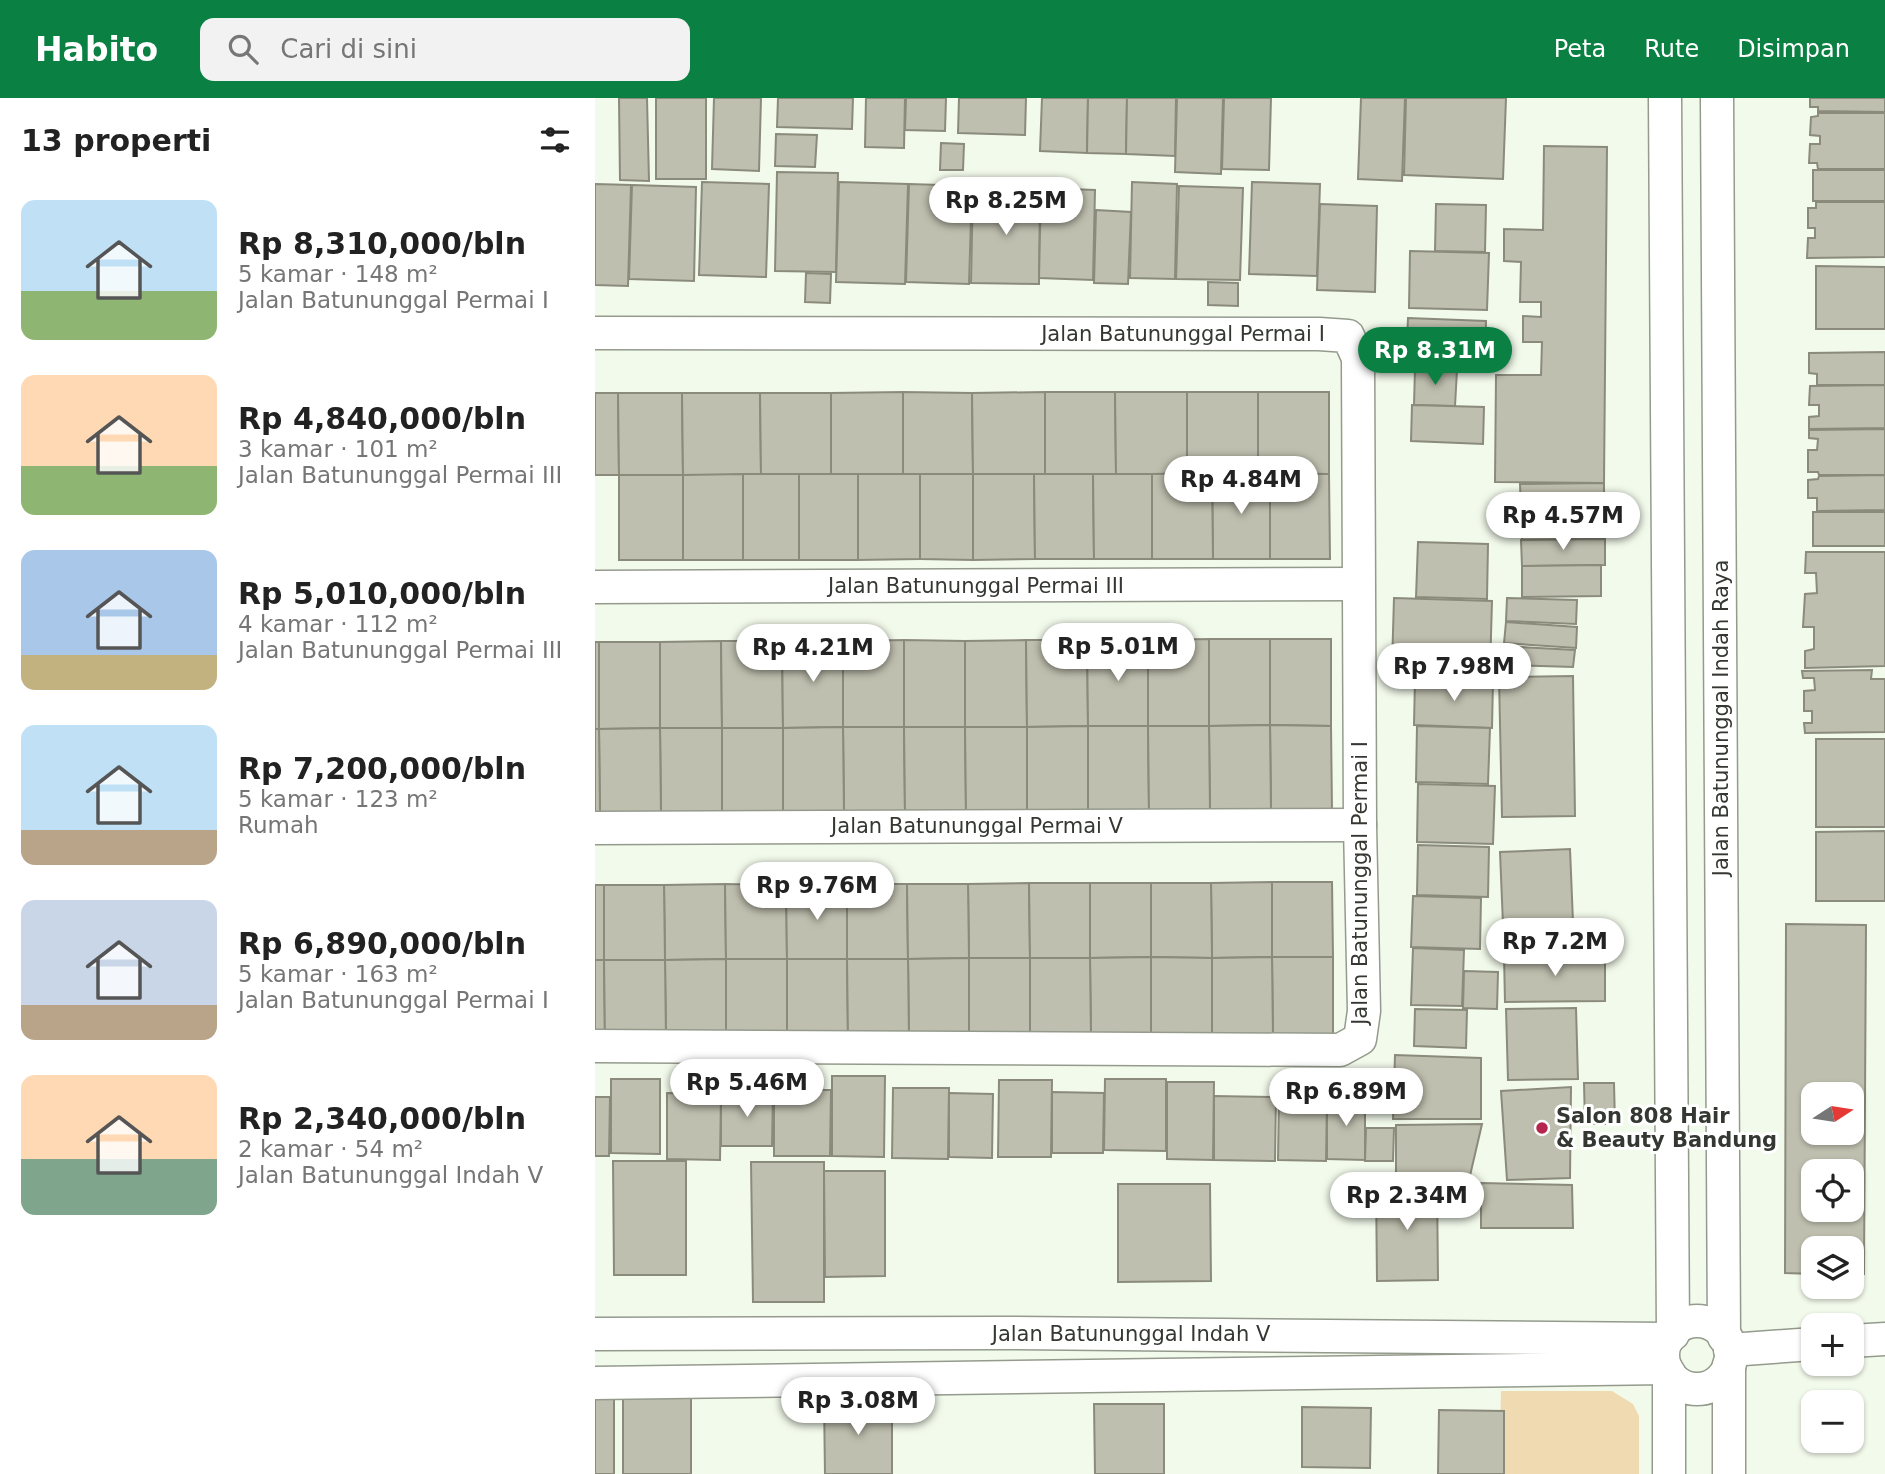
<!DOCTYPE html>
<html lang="id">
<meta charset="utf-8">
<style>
:root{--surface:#fff;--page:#f2f2f2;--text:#222;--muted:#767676;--accent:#0b8043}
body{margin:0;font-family:"DejaVu Sans",sans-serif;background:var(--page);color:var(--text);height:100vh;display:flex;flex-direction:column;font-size:26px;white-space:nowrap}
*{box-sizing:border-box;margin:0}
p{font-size:23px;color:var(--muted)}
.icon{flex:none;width:38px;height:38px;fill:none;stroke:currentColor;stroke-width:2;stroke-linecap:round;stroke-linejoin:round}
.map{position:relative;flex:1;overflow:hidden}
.sheet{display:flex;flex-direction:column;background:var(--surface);width:595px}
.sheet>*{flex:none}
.needle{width:46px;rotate:78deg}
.fabs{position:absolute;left:1206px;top:984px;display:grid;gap:14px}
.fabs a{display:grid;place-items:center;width:63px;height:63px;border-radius:14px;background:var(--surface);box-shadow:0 2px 5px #0004;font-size:35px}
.price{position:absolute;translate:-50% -60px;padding:0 16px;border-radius:24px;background:#fff;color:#222;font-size:23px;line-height:46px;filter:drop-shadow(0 2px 4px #0008)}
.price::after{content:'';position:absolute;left:50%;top:42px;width:21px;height:16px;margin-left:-10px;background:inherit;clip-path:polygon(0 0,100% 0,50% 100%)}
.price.current{background:var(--accent);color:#fff}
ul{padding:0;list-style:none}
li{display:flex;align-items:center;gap:21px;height:175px;padding:0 21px}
li span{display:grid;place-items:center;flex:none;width:196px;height:140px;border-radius:14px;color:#555}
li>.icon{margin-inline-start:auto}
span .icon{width:84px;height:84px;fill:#fffc;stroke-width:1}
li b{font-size:30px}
h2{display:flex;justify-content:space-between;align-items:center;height:84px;padding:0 21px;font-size:30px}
header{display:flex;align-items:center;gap:42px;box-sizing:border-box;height:98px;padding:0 35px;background:var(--accent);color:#fff}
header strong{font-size:33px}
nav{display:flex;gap:38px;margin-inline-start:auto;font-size:24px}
.search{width:490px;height:63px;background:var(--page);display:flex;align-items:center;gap:18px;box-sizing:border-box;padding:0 24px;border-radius:14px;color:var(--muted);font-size:26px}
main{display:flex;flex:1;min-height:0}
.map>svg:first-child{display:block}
.green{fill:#f0dab1}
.building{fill:#bfbfaf;stroke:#8b8b7c;stroke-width:2;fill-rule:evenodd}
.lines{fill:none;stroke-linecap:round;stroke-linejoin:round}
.minor-casing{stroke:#949b8d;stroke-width:35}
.minor{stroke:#fff;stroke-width:32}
.poi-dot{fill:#b6254b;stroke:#fff;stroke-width:2.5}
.labels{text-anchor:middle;stroke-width:6;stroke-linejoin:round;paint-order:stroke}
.street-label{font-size:21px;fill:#353832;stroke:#fff}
.poi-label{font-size:21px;font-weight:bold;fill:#353832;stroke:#fff;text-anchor:start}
</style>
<header>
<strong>Habito</strong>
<div class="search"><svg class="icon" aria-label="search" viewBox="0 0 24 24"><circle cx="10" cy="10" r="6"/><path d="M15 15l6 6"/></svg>Cari di sini</div>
<nav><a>Peta</a><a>Rute</a><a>Disimpan</a></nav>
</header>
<main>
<section class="sheet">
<h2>13 properti<svg class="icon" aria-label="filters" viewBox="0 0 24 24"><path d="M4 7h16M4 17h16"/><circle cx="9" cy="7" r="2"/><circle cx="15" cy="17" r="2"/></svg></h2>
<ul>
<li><span style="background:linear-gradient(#bfe0f5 65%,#8fb573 0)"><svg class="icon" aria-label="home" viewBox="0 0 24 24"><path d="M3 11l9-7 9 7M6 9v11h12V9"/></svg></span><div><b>Rp 8,310,000/bln</b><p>5 kamar · 148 m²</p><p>Jalan Batununggal Permai I</p></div></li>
<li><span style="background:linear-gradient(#ffd9b3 65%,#8fb573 0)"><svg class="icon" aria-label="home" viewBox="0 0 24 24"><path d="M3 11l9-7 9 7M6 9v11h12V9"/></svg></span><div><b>Rp 4,840,000/bln</b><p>3 kamar · 101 m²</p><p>Jalan Batununggal Permai III</p></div></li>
<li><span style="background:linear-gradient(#a9c7e8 75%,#c2b280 0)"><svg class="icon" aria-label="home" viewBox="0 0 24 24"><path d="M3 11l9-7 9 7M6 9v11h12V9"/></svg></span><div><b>Rp 5,010,000/bln</b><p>4 kamar · 112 m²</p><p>Jalan Batununggal Permai III</p></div></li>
<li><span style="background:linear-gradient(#bfe0f5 75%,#b9a48a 0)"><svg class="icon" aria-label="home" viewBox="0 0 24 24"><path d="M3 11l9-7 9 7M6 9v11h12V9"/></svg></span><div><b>Rp 7,200,000/bln</b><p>5 kamar · 123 m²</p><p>Rumah</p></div></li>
<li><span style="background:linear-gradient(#c9d6e8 75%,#b9a48a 0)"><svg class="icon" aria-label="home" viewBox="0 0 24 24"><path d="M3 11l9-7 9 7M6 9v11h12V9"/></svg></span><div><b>Rp 6,890,000/bln</b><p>5 kamar · 163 m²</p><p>Jalan Batununggal Permai I</p></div></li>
<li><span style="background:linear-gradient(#ffd9b3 60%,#7fa58c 0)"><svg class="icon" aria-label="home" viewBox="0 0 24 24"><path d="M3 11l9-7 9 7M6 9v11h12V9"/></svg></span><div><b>Rp 2,340,000/bln</b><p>2 kamar · 54 m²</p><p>Jalan Batununggal Indah V</p></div></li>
</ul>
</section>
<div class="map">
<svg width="1290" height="1376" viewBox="0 0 1290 1376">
<rect width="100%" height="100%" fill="#f2faeb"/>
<path class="green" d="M906,1293H1017L1038,1306L1044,1318V1376H904Z"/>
<g class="building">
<path d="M24,0H52L54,83L25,82Z"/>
<rect x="61" y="0" width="50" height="81"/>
<path d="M119,0H166L164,73L117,71Z"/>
<path d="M183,0H258L257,31L182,29Z"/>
<path d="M271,0H310L309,50L270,49Z"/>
<path d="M311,0H351L350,33L310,32Z"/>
<path d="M364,0H431L430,37L363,35Z"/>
<path d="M447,0H493L492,55L445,53Z"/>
<path d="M493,0H532L531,56L492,55Z"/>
<path d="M532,0H581L580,58L531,56Z"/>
<path d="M582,0H628L626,76L580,74Z"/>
<path d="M629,0H676L674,72L627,71Z"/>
<path d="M766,0H810L807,83L763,81Z"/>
<path d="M811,0H911L908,81L809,77Z"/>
<path d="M1215,0H1290V14L1223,13V9H1215Z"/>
<path d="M1223,15H1290V71H1223L1222,65H1214L1215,46H1225V38L1215,37L1216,19L1223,18Z"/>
<path d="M181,36L222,37L220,69L180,68Z"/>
<path d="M346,45L369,46L368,72H345Z"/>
<path d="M949,48L1012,49L1009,385L900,384L901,277H946L947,244H928V218L946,219V204H925L926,164L909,163V131L948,132Z"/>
<rect x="1218" y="72" width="72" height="31"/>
<path d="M182,74L243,75L241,174L180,173Z"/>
<path d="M107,84L174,86L171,179L104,177Z"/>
<path d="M244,84L313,86L310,186L241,184Z"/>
<path d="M537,84L582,86L580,181L535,180Z"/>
<path d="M657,84L725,86L722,178L654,176Z"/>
<path d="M0,86L36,87L33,188L0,187Z"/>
<path d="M314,86L377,88L374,186L311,184Z"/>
<path d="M37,87L101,89L99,183L34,181Z"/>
<path d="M378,88L398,89V111H409L410,89L445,90L444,186L376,185Z"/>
<path d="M584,88L648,90L645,182L581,181Z"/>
<path d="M446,90L500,92L498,182L444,180Z"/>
<path d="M1221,104H1290V159L1212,160L1213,140H1220V130H1213V110H1221Z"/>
<path d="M725,106L782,108L780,194L722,192Z"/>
<path d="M841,106L891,107L890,154L840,153Z"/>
<path d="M501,112L536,114L533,186L499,185Z"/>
<path d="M815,153L894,155L892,212L814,210Z"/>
<path d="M1221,168L1290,169V231H1221Z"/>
<path d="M211,175L236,176L235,205L210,204Z"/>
<path d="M613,184L643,185V208L613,207Z"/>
<path d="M813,220L891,223L890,269L811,266Z"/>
<path d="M1290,254V287H1222V276L1214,275V255Z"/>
<path d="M820,270L862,272L860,308L819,307Z"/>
<path d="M1290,287V330L1214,331V319L1224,318V307H1214L1215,288Z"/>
<path d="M308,294L377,295L378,376H308Z"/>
<path d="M308,294V376H236V295Z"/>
<path d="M450,294H520L521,376H450Z"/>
<path d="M450,294V376H378L377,295Z"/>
<path d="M520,294H592V376H521Z"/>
<path d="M592,294H663V375L592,376Z"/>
<path d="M663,294H734V376L663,375Z"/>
<path d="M0,295H23L24,377H0Z"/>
<path d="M23,295H87L88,377H24Z"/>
<path d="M87,295H165L166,377H88Z"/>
<path d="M165,295H236V376L166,377Z"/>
<path d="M817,307L889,309L888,346L816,343Z"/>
<path d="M1290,331V377H1224L1223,374H1213V352H1222L1223,341L1214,340V332Z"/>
<path d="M617,375L675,376V461H618Z"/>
<path d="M617,375L618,461H557V376Z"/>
<rect x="148" y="376" width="56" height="86"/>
<path d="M148,376V462H88V377Z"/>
<rect x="204" y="376" width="59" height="86"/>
<path d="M263,376H325V461L263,462Z"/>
<path d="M325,376H378V462L325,461Z"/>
<path d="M378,376H439L440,461L378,462Z"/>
<path d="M439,376H498L499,461H440Z"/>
<path d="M498,376H557V461H499Z"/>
<path d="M675,376H734L735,461H675Z"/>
<rect x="24" y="377" width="64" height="85"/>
<path d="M1290,377V412L1222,413V400H1213V382L1223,381L1224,378Z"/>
<path d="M1009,385V415L926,416L925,386Z"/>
<rect x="1218" y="414" width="72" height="34"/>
<path d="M1009,415L1010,441L927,442V416Z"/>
<path d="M1010,441V467L927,468L926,442Z"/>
<path d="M823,444L893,446L892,501L821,499Z"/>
<path d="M1211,454H1290V568L1210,570V553L1219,551V529H1208L1210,496L1222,495L1221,475H1210Z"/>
<path d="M1006,467V498L927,499V468Z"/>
<path d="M799,500L897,503L895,571L797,568Z"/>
<path d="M912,500L982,502L981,526L911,523Z"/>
<path d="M911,524L982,529L981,550L909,545Z"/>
<path d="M614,541V628H553V542Z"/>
<path d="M614,541H675V627L614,628Z"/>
<path d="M675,541H736V628L675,627Z"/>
<path d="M309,542V629H248V543Z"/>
<path d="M309,542L370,543V629H309Z"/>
<path d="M431,542L432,629H370V543Z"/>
<path d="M431,542H492L493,628L432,629Z"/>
<path d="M492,542H553V628H493Z"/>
<path d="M126,543L127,630H65V544Z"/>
<path d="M126,543H187L188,630H127Z"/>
<path d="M187,543H248V629L188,630Z"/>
<rect x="0" y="544" width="4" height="87"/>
<path d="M4,544H65V630L4,631Z"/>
<path d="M908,548L980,552L978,569L908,567Z"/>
<path d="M1277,572L1276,581H1290V634L1210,635L1209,625H1217V613H1209V593L1220,592L1219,580H1208L1207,573Z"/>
<path d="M978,578L980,718L907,719L904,579Z"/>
<path d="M820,580L898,582L897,630L819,627Z"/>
<path d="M675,627L736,628L737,713H676Z"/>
<path d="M675,627L676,713H615L614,628Z"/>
<path d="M493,628H553L554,714H493Z"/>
<path d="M493,628V714H432V629Z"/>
<path d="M553,628H614L615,713L554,714Z"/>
<path d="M822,628L895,630L893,686L821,684Z"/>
<path d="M248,629H309L310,714L249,715Z"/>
<path d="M248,629L249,715H188V630Z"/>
<path d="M309,629H370L371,715L310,714Z"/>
<path d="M370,629H432V714L371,715Z"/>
<path d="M65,630H127V715L66,716Z"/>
<path d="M65,630L66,716H5L4,631Z"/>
<rect x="127" y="630" width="61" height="85"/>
<path d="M0,631H4L5,716H0Z"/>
<rect x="1221" y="641" width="69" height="88"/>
<path d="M823,686L900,688L898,746L822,744Z"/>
<path d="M1290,733V803H1221V734Z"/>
<path d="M823,747L894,749L893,799L822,797Z"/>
<path d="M975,751L979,848L909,851L905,754Z"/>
<path d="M677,784V859L617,860L616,785Z"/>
<path d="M677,784H737L738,859H677Z"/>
<path d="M434,785L435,860H374L373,786Z"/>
<path d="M434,785H495V860H435Z"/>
<path d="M495,785H556V859L495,860Z"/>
<path d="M556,785H616L617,860L556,859Z"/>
<path d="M130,786L131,861L70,862L69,787Z"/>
<path d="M130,786L191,787L192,861H131Z"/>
<path d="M252,786V861H192L191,787Z"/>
<path d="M252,786H312L313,861H252Z"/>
<path d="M312,786H373L374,860L313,861Z"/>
<rect x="0" y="787" width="9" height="75"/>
<path d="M9,787H69L70,862H9Z"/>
<path d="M818,798L886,800L885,851L816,849Z"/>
<path d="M1191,826L1271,827L1269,1176H1256V1150H1218V1176L1190,1175ZM1218,996H1256V1034H1218ZM1218,1073H1256V1111H1218Z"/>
<path d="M818,850L869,852L867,908L816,907Z"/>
<path d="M1010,856V903L910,904L909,857Z"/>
<path d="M556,859L617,860V940H556Z"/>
<path d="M556,859V940H496L495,860Z"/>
<path d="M677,859H738V939H678Z"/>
<path d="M677,859L678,939L617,940V860Z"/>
<rect x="374" y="860" width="61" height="80"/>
<path d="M374,860V940L314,941L313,861Z"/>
<path d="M435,860H495L496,940H435Z"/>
<rect x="131" y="861" width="61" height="80"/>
<path d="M131,861V941L71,942L70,862Z"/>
<path d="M192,861H252L253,941H192Z"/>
<path d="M252,861H313L314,941H253Z"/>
<path d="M0,862H9L10,942H0Z"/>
<path d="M9,862H70L71,942H10Z"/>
<path d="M869,873L903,874L902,911L868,910Z"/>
<path d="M981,910L983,981L913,982L911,911Z"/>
<path d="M820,911L872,912L871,950L819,948Z"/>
<path d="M800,957L886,960V1021H798Z"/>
<path d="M237,978H290L289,1059L237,1058Z"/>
<path d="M16,981H65V1056L16,1055Z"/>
<path d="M510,981H571V1053L509,1052Z"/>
<path d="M404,982H457L456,1059H403Z"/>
<path d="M572,984H619L618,1062L572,1061Z"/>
<path d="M989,985H1019L1020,1026H990Z"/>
<path d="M976,989L975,1080L912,1082L906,993Z"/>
<path d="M298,990H354L353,1061L297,1060Z"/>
<path d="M179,992H236L235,1058H179Z"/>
<path d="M126,994H178L177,1048H126Z"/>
<path d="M457,994L509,995L508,1055H457Z"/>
<path d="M72,995L126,996L125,1062L72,1061Z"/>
<path d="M354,995L398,996L397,1060L354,1059Z"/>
<path d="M619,998L681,999L680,1063L619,1062Z"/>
<path d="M684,998L732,999L731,1063L683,1062Z"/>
<path d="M0,999H15L14,1058H0Z"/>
<path d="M732,999L770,1000V1062L732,1061Z"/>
<path d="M887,1026L874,1082L801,1081V1027Z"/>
<path d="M771,1030H799L798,1063H770Z"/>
<path d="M18,1063H91V1177H19Z"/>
<path d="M156,1064H229V1204H158Z"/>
<path d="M229,1073H290V1178L230,1179Z"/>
<path d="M842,1085L843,1182L782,1183L781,1086Z"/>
<path d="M886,1085L977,1087L978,1130H886Z"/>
<path d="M523,1086H615L616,1183L523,1184Z"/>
<rect x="28" y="1291" width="68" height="85"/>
<rect x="0" y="1298" width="19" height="78"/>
<path d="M297,1301V1376H230L229,1302Z"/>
<path d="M499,1306H569V1376H500Z"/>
<path d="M707,1309L776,1310L775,1370L707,1369Z"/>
<path d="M844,1312L909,1313V1376H843Z"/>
</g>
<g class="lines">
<g class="minor-casing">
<g id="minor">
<path d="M1070,0L1078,1236"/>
<path d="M1122,0L1129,1239"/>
<path d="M0,235L724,236L753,238L763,260L765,727L769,913L765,941L745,952L0,948"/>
<path d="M0,489L763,486"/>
<path d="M0,730L765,727"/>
<circle cx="1102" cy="1257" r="34"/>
<path d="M0,1236L410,1235L1073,1241"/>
<path d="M1256,1243L1290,1241"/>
<path d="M1135,1252L1218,1246"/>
<path d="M1074,1275V1376"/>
<path d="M0,1285L1071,1270"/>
<path d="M1134,1376V1267"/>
</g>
</g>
<use href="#minor" class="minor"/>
</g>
<circle class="poi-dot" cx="947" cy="1030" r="7"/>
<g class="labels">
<g class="street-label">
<text x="588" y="243">Jalan Batununggal Permai I</text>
<text x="381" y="495">Jalan Batununggal Permai III</text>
<text transform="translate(1126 620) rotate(-90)" y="7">Jalan Batununggal Indah Raya</text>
<text x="382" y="735">Jalan Batununggal Permai V</text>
<text transform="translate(765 785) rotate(-90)" y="7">Jalan Batununggal Permai I</text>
<text x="536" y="1243">Jalan Batununggal Indah V</text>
</g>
<g class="poi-label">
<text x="961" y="1025">Salon 808 Hair<tspan x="961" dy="24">&amp; Beauty Bandung</tspan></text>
</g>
</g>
</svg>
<div class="fabs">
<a><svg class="needle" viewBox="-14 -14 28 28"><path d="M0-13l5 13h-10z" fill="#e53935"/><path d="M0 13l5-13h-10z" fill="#767676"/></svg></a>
<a><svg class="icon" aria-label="locate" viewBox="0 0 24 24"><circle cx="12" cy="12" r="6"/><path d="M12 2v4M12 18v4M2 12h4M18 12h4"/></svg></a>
<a><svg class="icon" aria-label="layers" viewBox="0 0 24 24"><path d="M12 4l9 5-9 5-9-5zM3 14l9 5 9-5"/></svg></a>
<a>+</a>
<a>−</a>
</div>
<b class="price" style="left:411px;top:139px">Rp 8.25M</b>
<b class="price current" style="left:840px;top:289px">Rp 8.31M</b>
<b class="price" style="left:646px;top:418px">Rp 4.84M</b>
<b class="price" style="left:968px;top:454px">Rp 4.57M</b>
<b class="price" style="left:523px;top:585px">Rp 5.01M</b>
<b class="price" style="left:218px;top:586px">Rp 4.21M</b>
<b class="price" style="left:859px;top:605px">Rp 7.98M</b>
<b class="price" style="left:222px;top:824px">Rp 9.76M</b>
<b class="price" style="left:960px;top:880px">Rp 7.2M</b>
<b class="price" style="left:152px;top:1021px">Rp 5.46M</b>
<b class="price" style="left:751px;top:1030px">Rp 6.89M</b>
<b class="price" style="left:812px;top:1134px">Rp 2.34M</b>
<b class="price" style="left:263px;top:1339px">Rp 3.08M</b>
</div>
</main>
